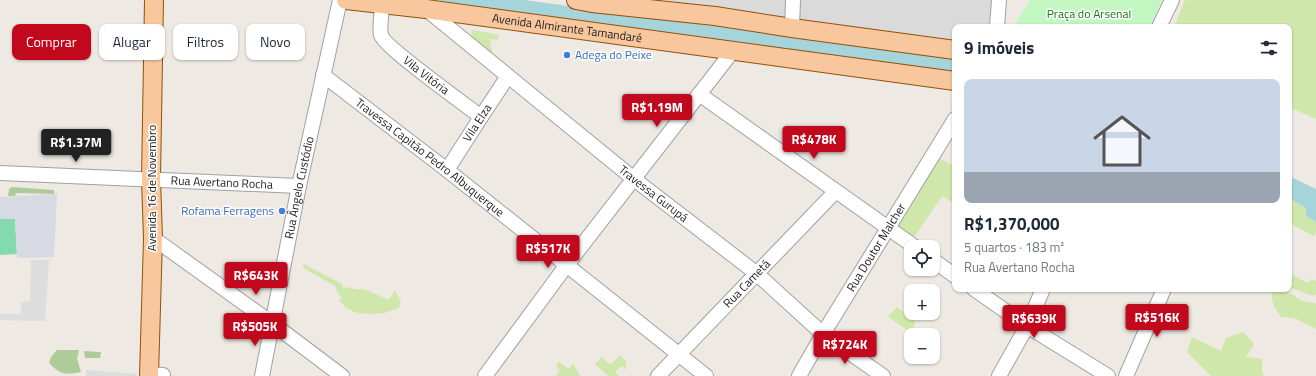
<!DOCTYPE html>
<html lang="pt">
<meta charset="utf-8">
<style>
:root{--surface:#fff;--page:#f6f6f7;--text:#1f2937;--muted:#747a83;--line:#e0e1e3;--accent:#c2081d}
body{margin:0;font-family:"Titillium Web",sans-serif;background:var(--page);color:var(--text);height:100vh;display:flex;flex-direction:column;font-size:15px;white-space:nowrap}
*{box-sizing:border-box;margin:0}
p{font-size:13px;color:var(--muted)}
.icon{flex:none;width:22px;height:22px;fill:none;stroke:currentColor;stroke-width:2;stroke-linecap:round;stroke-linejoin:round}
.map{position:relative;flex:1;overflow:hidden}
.side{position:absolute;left:952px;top:24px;width:340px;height:268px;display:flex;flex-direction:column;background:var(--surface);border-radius:8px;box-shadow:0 1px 3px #0004}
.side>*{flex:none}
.top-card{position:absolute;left:12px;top:24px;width:380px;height:36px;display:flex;gap:8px}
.fabs{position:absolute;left:904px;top:240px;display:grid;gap:8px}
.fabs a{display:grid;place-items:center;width:36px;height:36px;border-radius:8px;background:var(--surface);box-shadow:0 1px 3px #0004;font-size:20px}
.price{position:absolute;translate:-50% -34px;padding:0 9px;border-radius:4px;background:var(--accent);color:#fff;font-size:13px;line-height:26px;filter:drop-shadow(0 1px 2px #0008)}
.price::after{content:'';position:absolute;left:50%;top:24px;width:12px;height:9px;margin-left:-6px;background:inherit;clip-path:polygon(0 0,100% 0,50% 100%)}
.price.selected{background:#222;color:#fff}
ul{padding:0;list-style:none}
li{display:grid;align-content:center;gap:8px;height:212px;padding:0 12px}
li+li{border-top:1px solid var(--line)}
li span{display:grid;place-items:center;height:124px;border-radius:8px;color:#555}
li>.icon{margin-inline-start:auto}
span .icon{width:72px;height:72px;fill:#fffc;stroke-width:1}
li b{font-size:17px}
h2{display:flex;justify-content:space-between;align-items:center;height:48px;padding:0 12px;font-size:17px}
.tag{padding:0 14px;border-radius:8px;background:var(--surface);box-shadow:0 1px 3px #0004;font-size:14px;line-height:36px}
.tag.selected{background:var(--accent);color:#fff}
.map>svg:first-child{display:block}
.residential{fill:#dbdada}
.grass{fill:#cfe7aa}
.forest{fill:#aecc99}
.park{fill:#c3f7c1}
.pitch{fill:#83daaf}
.parking{fill:#ddd}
.plaza{fill:#d7d9e3}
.water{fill:#a5d4da}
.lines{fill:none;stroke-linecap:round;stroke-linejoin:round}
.minor-casing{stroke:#a1a1a1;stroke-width:16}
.major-casing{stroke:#905206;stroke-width:20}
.minor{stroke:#fff;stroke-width:14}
.major{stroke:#f8c79e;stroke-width:18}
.shop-dot{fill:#3f7fe0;stroke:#fff;stroke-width:1.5}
.labels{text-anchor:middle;stroke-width:3;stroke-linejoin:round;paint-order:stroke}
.park-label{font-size:12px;fill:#13770f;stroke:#fff}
.street-label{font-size:12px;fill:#1d1d1d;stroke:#fff}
.shop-label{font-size:12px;fill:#366cbe;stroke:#fff;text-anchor:start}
</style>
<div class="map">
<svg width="1316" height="376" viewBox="0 0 1316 376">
<rect width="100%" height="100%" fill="#eee9e3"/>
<path class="residential" d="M576,0H999L997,27H955V50Z"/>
<g class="grass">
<path d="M1185,0H1316V119L1289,107V27H1174Z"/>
<path d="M472,30L499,35L498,40L490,39L493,57L471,41Z"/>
<path d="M19,39L68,51L69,56C56,55 45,55 33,57C28,58 22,55 17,54Z"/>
<path d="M934,156L955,166V204L942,196L913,239L892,225Z"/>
<path d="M1289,198L1306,208V216L1316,222V232L1314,236L1289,223Z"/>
<path d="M302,263L342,284L343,289L347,287L354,289H364L389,300L395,290L401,302L399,308C386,314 362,317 348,309C345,307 342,303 339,301L342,298L337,292L335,286L305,269Z"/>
<path d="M1289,273L1308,283L1311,279L1316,281V294L1312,296L1289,287Z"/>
<path d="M1273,289C1290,289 1290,295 1303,301C1307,302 1312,302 1316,304V329L1294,318L1281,317C1274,307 1270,301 1273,289Z"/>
<path d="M897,307L915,321V324L910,332L888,317Z"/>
<path d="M1243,332L1254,344L1246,357L1262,359V372L1264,376H1211L1187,352L1192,337L1221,351L1226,338Z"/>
<path d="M620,355L626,361V369L621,366L615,372L619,376H608L595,364L602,357L610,365Z"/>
<path d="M559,362L569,369L573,364L580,375L579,376H556L560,370L556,366Z"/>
</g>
<g class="forest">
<path d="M12,187L54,190V194L16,193L15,196H8L9,189Z"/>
<path d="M57,350H79L77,359L81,372C65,375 61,375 49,363L51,357Z"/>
<path d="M84,351L101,352L100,358H85Z"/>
</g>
<path class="park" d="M1030,0H1162L1150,27H1013Z"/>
<path class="pitch" d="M0,219H15L17,254L0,255Z"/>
<g class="parking">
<path d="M31,260H49L45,321L0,320V314H21V302L30,301Z"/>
<path d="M86,370L137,374V376H86Z"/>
</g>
<path class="plaza" d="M57,194L54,257L17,258L15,219H0V197Z"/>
<g class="water">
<path d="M417,0H524L955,59V73Z"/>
<path d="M1289,176L1316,189V222L1306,216V208L1289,198Z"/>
</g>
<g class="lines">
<g class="minor-casing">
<g id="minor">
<path id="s1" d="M382,4C382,12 379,28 381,35C384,47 466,105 481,117"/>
<path id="s2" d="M426,9L634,179L756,273L823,334L883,376"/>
<path d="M997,27L999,0"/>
<path d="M1159,27L1172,0"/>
<path d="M792,28L793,0"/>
<path id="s3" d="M323,75L447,170L706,376"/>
<path d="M699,94L915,247"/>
<path id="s4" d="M447,170L481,117L508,76"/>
<path id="s5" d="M0,173L299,186"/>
<path d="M153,238L273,324L342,376"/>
<path d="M933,260L955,276"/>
<path d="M974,289L1027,326L1108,376"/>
<path d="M149,374L163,375"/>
<path id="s6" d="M262,376L299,186L340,0"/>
<path d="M485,376L566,266L732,52"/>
<path id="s7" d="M658,376L835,192"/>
<path id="s8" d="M799,376L823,334L955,119"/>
<path d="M999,376L1027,326L1043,289"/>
<path d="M1126,376L1164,289"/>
</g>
</g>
<g class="major-casing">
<g id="major">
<path id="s9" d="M346,0L426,9L955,81"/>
<path d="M576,0L592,3L715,16L792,28L955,50"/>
<path d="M149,376L153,238L151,179L154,0"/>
</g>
</g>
<use href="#minor" class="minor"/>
<use href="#major" class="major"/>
</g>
<g class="shop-dot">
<circle cx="567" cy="55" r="4"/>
<circle cx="282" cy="211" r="4"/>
</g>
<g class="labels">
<g class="park-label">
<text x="1089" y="18">Praça do Arsenal</text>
</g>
<g class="street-label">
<text dy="4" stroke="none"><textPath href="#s9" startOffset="223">Avenida Almirante Tamandaré</textPath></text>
<text dy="4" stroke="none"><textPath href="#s1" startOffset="92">Vila Vitória</textPath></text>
<text dy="4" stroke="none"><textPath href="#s4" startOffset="56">Vila Elza</textPath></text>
<text dy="4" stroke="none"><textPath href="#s3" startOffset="135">Travessa Capitão Pedro Albuquerque</textPath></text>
<text dy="4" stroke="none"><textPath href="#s5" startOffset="222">Rua Avertano Rocha</textPath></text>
<text transform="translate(152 188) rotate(-90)" y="4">Avenida 16 de Novembro</text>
<text dy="4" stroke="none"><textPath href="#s6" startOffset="192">Rua Ângelo Custódio</textPath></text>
<text dy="4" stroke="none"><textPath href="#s2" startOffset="293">Travessa Gurupá</textPath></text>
<text dy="4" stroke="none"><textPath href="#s8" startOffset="150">Rua Doutor Malcher</textPath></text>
<text dy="4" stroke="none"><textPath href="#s7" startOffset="128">Rua Cametá</textPath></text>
</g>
<g class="shop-label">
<text x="575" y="59">Adega do Peixe</text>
<text x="274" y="215" text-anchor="end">Rofama Ferragens</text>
</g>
</g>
</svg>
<div class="fabs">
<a><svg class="icon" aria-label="locate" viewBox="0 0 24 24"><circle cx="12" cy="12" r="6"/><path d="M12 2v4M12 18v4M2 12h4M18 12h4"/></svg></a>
<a>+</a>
<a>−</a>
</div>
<b class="price" style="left:657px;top:128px">R$1.19M</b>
<b class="price" style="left:814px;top:160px">R$478K</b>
<b class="price selected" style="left:76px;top:163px">R$1.37M</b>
<b class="price" style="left:548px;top:269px">R$517K</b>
<b class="price" style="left:256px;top:296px">R$643K</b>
<b class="price" style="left:1157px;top:338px">R$516K</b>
<b class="price" style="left:1034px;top:339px">R$639K</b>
<b class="price" style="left:255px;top:347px">R$505K</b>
<b class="price" style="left:845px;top:365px">R$724K</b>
<div class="top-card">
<a class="tag selected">Comprar</a>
<a class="tag">Alugar</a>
<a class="tag">Filtros</a>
<a class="tag">Novo</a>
</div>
<section class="side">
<h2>9 imóveis<svg class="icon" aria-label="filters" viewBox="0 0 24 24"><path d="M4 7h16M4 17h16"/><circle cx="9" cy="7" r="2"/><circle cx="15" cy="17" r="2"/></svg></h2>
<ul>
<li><span style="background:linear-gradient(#c9d6e8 75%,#9aa5b1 0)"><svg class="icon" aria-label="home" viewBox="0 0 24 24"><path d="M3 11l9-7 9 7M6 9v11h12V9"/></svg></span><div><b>R$1,370,000</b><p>5 quartos · 183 m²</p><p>Rua Avertano Rocha</p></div></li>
</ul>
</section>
</div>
